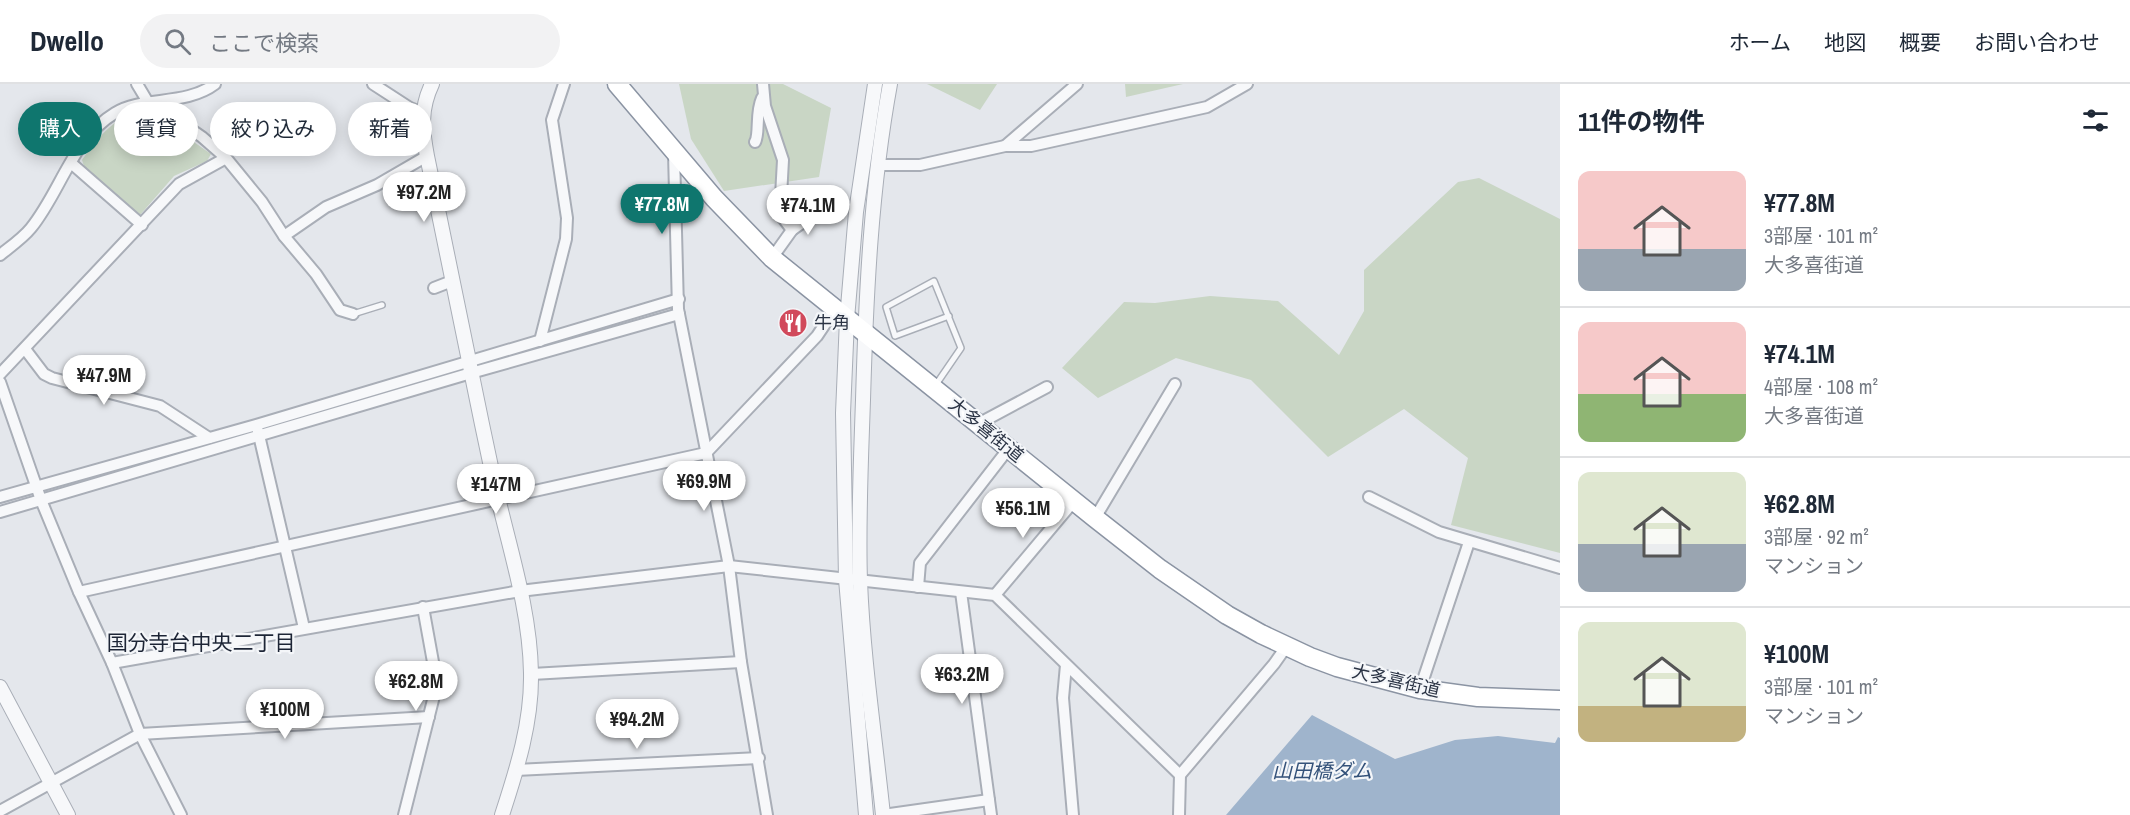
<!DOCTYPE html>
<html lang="ja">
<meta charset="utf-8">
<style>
:root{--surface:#fff;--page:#f2f2f3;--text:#1f2937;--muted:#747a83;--line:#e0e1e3;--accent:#0f766e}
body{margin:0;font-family:"Archivo Narrow","Noto Sans JP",sans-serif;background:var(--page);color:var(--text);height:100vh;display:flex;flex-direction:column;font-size:22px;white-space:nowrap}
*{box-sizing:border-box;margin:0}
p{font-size:20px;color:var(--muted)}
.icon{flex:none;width:33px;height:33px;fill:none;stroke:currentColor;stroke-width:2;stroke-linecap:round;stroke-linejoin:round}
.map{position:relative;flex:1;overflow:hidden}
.drawer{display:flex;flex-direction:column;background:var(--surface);width:570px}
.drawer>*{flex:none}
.banner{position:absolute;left:18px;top:18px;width:570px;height:54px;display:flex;gap:12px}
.price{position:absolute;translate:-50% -51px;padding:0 14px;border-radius:21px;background:#fff;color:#222;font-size:20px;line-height:39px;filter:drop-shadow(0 2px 3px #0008)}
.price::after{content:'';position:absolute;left:50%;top:36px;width:18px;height:14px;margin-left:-9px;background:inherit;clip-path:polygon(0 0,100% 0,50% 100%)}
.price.active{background:var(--accent);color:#fff}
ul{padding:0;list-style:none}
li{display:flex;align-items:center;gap:18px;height:150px;padding:0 18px}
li+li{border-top:2px solid var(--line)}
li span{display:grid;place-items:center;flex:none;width:168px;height:120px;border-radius:12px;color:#555}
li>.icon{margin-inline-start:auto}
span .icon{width:72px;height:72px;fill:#fffc;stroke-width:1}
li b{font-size:26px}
h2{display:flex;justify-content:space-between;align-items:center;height:72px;padding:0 18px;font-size:26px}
.chip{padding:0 21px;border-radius:27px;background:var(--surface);box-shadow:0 3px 15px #0003;font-size:21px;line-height:54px}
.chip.active{background:var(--accent);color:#fff}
header{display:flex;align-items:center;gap:36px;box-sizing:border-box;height:84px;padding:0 30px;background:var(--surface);border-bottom:2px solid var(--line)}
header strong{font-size:28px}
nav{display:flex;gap:33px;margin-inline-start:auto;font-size:21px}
.search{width:420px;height:54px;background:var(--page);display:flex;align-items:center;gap:15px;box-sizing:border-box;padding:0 21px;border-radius:33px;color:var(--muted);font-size:22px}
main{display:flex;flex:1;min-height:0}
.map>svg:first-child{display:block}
.green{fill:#c9d6c5}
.water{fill:#9fb4cc}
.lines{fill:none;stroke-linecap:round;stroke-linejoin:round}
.service-casing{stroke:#a9aeb7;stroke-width:8}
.minor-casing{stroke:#a9aeb7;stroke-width:14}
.tertiary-casing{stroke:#a9aeb7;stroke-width:16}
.trunk-casing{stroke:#8b94a3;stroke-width:21}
.service{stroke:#f7f8fa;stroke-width:5}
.minor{stroke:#f7f8fa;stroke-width:10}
.tertiary{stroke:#f7f8fa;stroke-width:14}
.trunk{stroke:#fff;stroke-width:18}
.labels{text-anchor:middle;stroke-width:4.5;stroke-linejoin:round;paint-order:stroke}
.poi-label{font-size:18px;fill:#2b3445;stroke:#f4f6f9;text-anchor:start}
.street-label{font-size:18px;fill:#2b3445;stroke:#f4f6f9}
.water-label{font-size:20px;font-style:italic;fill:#34527a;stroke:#f4f6f9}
.quarter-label{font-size:21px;fill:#1d2536;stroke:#f4f6f9}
</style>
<header>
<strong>Dwello</strong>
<div class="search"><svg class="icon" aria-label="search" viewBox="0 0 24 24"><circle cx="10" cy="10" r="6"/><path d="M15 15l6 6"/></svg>ここで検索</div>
<nav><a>ホーム</a><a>地図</a><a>概要</a><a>お問い合わせ</a></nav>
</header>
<main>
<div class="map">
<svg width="1560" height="731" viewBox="0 0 1560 731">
<rect width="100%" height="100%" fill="#e4e7ec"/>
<g class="green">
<path d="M679,0H783L831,24L819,93L724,107L691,55Z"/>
<path d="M927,0H997L980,26Z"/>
<path d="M1125,0H1183L1126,13Z"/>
<path d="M148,26L211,70L207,77L174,92L140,131L84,82L82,76C102,49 114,32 148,26Z"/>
<path d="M1479,94L1560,135V469L1451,441L1468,374L1404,325L1328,373L1251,296L1176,274L1098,314L1062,284L1124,218L1155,219L1210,212L1278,217L1339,271L1364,227V186L1458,98Z"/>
</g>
<path class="water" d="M1312,631L1395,675L1455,656L1498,652L1555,659L1558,653L1560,654V731H1226Z"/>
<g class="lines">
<g class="service-casing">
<g id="service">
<path d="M353,230L382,221"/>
<path d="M935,302L961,264L934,197L886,223L895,252L949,232"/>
</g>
</g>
<g class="minor-casing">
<g id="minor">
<path d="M137,0L149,20L176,35L202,53L226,74L262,118L284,152L316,190L340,226L353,230"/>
<path d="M373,0L410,24L422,29"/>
<path d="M763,0L765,22L783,76L780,130L792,146"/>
<path d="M755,58C760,50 755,29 762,14"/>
<path d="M1005,62L1077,0"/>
<path d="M674,69L678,225L729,482L741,578L767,731"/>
<path d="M71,79L142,141"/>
<path d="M879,81H920L1005,62H1031L1207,23L1247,0"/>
<path d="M284,152L326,123L377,101L427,72"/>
<path d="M0,171C10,163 23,154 31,144C61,107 72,55 115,29C142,12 186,22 215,0"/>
<path d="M772,174L792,146L832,118"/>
<path d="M434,204L452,197"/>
<path d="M540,257L566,155L567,134L552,36L564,0"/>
<path d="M25,265L44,290L52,294L160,322L209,354"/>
<path d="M0,290L179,100L226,74"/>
<path d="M0,298L41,416L79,508L112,579L140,650L181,731"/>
<path d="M978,340L1047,303"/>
<path d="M258,347L304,544"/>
<path d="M0,413L256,341L679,215"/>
<path d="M1369,413L1439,448L1560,484"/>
<path d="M0,428L471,289L679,230"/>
<path d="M1095,434L1175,300"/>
<path d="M918,503L920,479L1009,364"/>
<path d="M79,508L706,369L817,252L835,225"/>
<path d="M961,508L991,731"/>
<path d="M995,511L1074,417"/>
<path d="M112,579L520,507L729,482L995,511L1180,691"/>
<path d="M1066,581L1063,614L1073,731"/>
<path d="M532,590L741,578"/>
<path d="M1420,605L1469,458"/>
<path d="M516,686L759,674"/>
<path d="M0,727L140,650L429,633"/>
<path d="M404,731L434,612L435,589L423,523"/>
<path d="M883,731L989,716"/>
<path d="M1179,731L1180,691L1274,580L1286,563"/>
</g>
</g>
<g class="tertiary-casing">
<g id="tertiary">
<path d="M432,0C420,25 422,46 427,72C449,181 471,289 494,397C508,460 530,524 531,589C532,638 517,685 502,731"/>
<path d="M0,603L68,731"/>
<path d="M866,731L846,495L843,329L847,235L856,128L875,0"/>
<path d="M883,731C875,653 863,575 860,497C858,436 861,376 863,316C866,210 871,104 890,0"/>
</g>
</g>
<g class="trunk-casing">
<path id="trunk" d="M617,0L714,114L772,174L1095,434L1160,485L1227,531L1261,550L1310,573L1337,583L1420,605L1478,613L1560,616"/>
</g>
<use href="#service" class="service"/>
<use href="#minor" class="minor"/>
<use href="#tertiary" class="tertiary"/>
<use href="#trunk" class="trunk"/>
</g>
<defs>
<g id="restaurant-disc" transform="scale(1.5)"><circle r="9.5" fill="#d1495b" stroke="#f4f6f9"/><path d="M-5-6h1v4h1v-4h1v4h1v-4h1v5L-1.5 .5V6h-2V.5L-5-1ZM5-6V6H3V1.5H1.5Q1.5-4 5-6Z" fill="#fff"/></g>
</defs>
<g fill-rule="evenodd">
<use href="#restaurant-disc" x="793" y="239"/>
</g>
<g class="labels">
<g class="poi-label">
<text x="814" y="245">牛角</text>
</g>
<g class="street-label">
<text transform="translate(986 346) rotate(39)" y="6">大多喜街道</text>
<text transform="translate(1396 597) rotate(13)" y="6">大多喜街道</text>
</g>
<g class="water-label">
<text x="1322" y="694">山田橋ダム</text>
</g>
<g class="quarter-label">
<text x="201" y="566">国分寺台中央二丁目</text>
</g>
</g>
</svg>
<b class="price" style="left:424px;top:139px">¥97.2M</b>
<b class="price active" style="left:662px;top:151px">¥77.8M</b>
<b class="price" style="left:808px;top:152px">¥74.1M</b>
<b class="price" style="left:104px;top:322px">¥47.9M</b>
<b class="price" style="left:704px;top:428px">¥69.9M</b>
<b class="price" style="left:496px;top:431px">¥147M</b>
<b class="price" style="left:1023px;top:455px">¥56.1M</b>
<b class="price" style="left:962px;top:621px">¥63.2M</b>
<b class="price" style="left:416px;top:628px">¥62.8M</b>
<b class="price" style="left:285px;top:656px">¥100M</b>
<b class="price" style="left:637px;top:666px">¥94.2M</b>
<div class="banner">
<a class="chip active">購入</a>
<a class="chip">賃貸</a>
<a class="chip">絞り込み</a>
<a class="chip">新着</a>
</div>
</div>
<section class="drawer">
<h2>11件の物件<svg class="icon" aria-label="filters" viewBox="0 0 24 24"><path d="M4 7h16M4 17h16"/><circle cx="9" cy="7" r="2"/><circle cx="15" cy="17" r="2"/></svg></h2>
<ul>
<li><span style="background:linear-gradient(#f6c9c9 65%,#9aa5b1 0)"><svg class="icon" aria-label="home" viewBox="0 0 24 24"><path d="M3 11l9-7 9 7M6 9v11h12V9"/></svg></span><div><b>¥77.8M</b><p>3部屋 · 101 m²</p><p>大多喜街道</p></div></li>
<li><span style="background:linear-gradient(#f6c9c9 60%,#8fb573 0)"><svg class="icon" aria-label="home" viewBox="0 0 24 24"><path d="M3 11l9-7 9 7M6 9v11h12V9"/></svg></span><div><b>¥74.1M</b><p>4部屋 · 108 m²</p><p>大多喜街道</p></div></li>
<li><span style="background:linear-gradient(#dfe7d0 60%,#9aa5b1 0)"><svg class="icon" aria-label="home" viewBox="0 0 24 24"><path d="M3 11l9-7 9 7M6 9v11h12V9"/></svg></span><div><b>¥62.8M</b><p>3部屋 · 92 m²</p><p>マンション</p></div></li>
<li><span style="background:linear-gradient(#dfe7d0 70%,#c2b280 0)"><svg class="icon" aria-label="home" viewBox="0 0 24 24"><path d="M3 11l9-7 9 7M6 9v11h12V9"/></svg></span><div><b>¥100M</b><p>3部屋 · 101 m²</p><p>マンション</p></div></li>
</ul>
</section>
</main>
